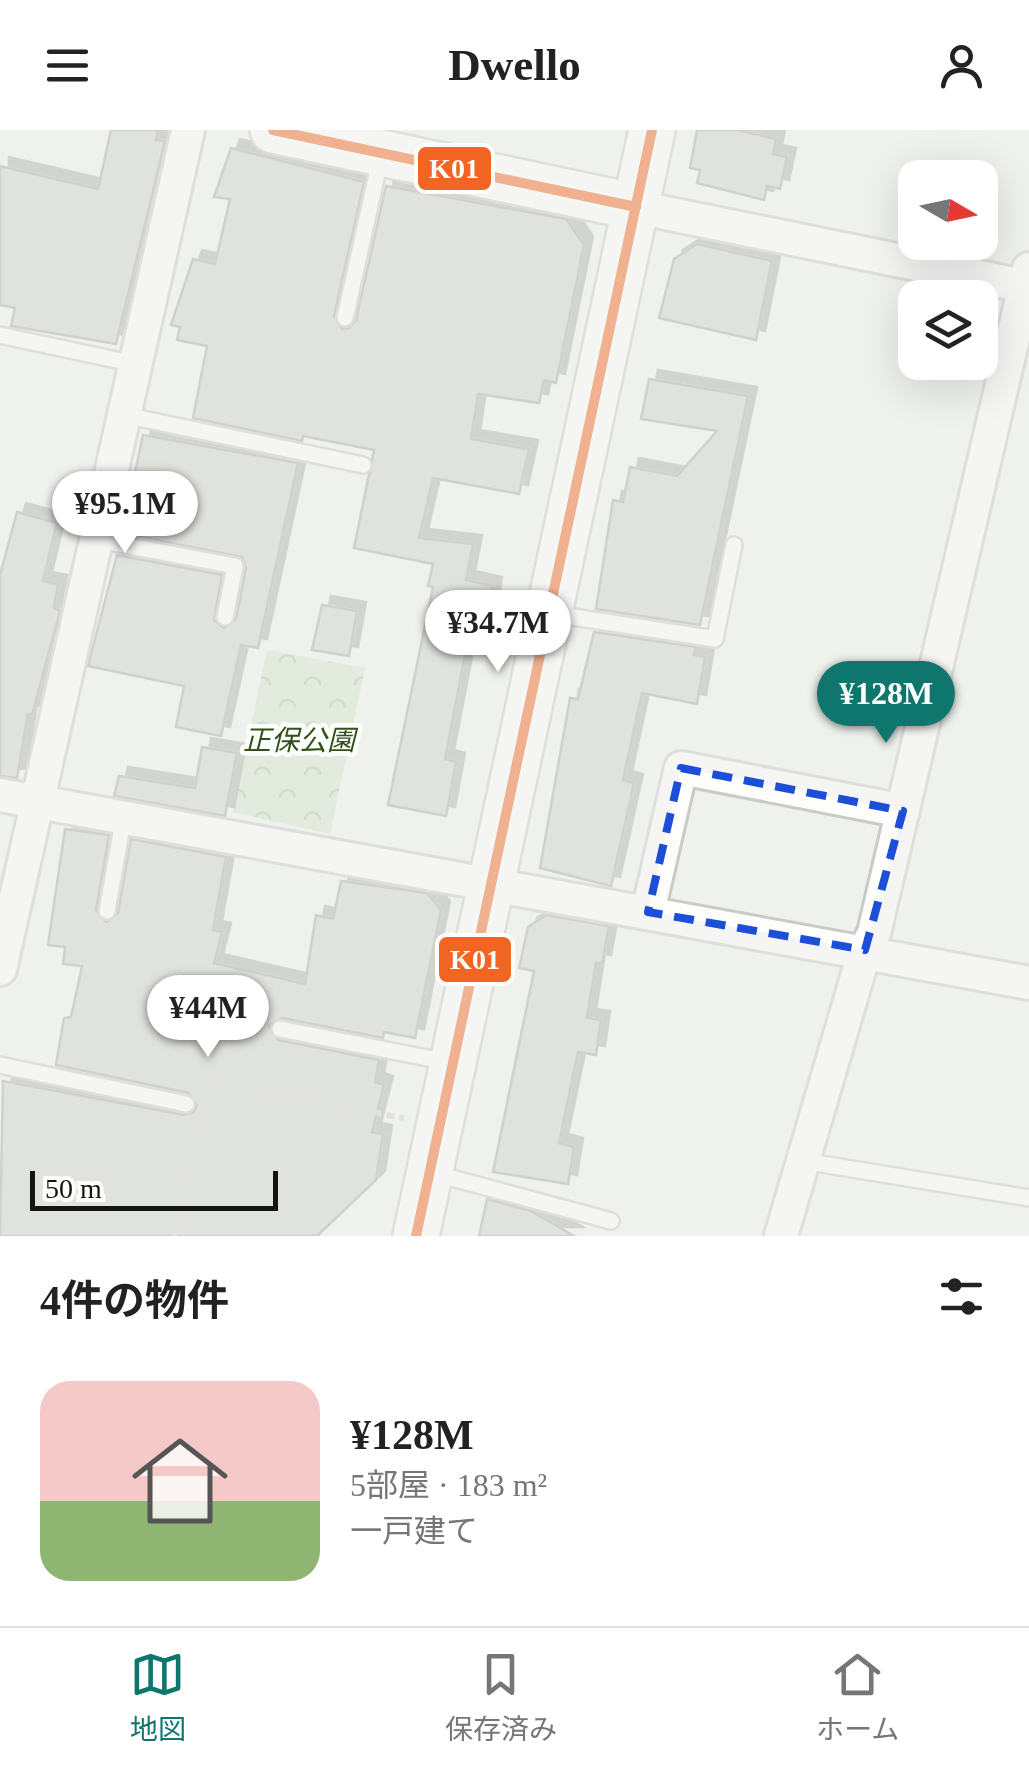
<!DOCTYPE html>
<html lang="ja">
<meta charset="utf-8">
<style>
:root{--surface:#fff;--page:#f6f6f6;--text:#222;--muted:#767676;--line:#e0e0e0;--accent:#0f766e}
body{margin:0;font-family:"Times New Roman","Noto Sans JP",serif;background:var(--page);color:var(--text);height:100vh;display:flex;flex-direction:column;font-size:38px;white-space:nowrap}
*{box-sizing:border-box;margin:0}
p{font-size:32px;color:var(--muted)}
.icon{flex:none;width:55px;height:55px;fill:none;stroke:currentColor;stroke-width:2;stroke-linecap:round;stroke-linejoin:round}
.map{position:relative;height:1106px;overflow:hidden}
.panel{display:flex;flex-direction:column;background:var(--surface);flex:1}
.panel>*{flex:none}
.needle{width:65px;rotate:99deg}
.fabs{position:absolute;left:898px;top:30px;display:grid;gap:20px}
.fabs a{display:grid;place-items:center;width:100px;height:100px;border-radius:20px;background:var(--surface);box-shadow:0 10px 40px #0002;font-size:50px}
.scale{position:absolute;left:30px;bottom:25px;width:248px;box-sizing:border-box;padding-left:10px;border:5px solid #141513;border-top:0;font-size:28px;line-height:35px;white-space:nowrap;color:#141513;-webkit-text-stroke:8px #fdfffc;paint-order:stroke}
.price{position:absolute;translate:-50% -85px;padding:0 22px;border-radius:35px;background:#fff;color:#222;font-size:32px;line-height:65px;filter:drop-shadow(0 2px 5px #0008)}
.price::after{content:'';position:absolute;left:50%;top:60px;width:30px;height:22px;margin-left:-15px;background:inherit;clip-path:polygon(0 0,100% 0,50% 100%)}
.price.on{background:var(--accent);color:#fff}
ul{padding:0;list-style:none}
li{display:flex;align-items:center;gap:30px;height:250px;padding:0 40px}
li span{display:grid;place-items:center;flex:none;width:280px;height:200px;border-radius:30px;color:#555}
li>.icon{margin-inline-start:auto}
span .icon{width:120px;height:120px;fill:#fffc;stroke-width:1}
li b{font-size:42px}
h2{display:flex;justify-content:space-between;align-items:center;height:120px;padding:0 40px;font-size:42px}
header{display:flex;justify-content:space-between;align-items:center;height:130px;padding:0 40px;background:var(--surface);font-size:45px;font-weight:700}
.dock{display:flex;justify-content:space-around;align-items:center;height:140px;border-top:2px solid var(--line);background:var(--surface);font-size:28px;color:var(--muted)}
.dock a{display:grid;justify-items:center;gap:5px}
.dock .on{color:var(--accent)}
.map>svg:first-child{display:block}
.park{fill:url(#park-crowns)}
.building{fill:#cfd0cd;stroke:#aaaca9;stroke-width:2.5;filter:url(#shadow)}
.lines{fill:none;stroke-linecap:round;stroke-linejoin:round}
.lane-casing{stroke:#cacbc8;stroke-width:20}
.street-casing{stroke:#cacbc8;stroke-width:38}
.secondary-casing{stroke:#cacbc8;stroke-width:50}
.path{stroke:#d1d1d0;stroke-width:6;stroke-dasharray:8 5;stroke-linecap:butt}
.lane{stroke:#fdfdfc;stroke-width:15}
.street{stroke:#fdfdfc;stroke-width:32}
.secondary{stroke:#fdfdfc;stroke-width:45}
.bus-1-casing{stroke:#fdfffc;stroke-width:18}
.bus-1{stroke:#f26522;stroke-width:10}
.marked{fill:none;stroke:#1d4ed8;stroke-width:8;stroke-dasharray:20 12;stroke-linejoin:round}
.labels{text-anchor:middle;stroke-width:9;stroke-linejoin:round;paint-order:stroke}
.park-label{font-size:28px;font-style:italic;fill:#334f1b;stroke:#fdfffc}
.line-badge{stroke:#fdfffc;stroke-width:4}
.badge-label{font-size:28px;text-anchor:middle;font-weight:bold;fill:#fff}
</style>
<header><svg class="icon" aria-label="menu" viewBox="0 0 24 24"><path d="M4 6h16M4 12h16M4 18h16"/></svg>Dwello<svg class="icon" aria-label="person" viewBox="0 0 24 24"><circle cx="12" cy="8" r="4"/><path d="M4 21q1-7 8-7t8 7"/></svg></header>
<div class="map">
<svg width="1029" height="1106" viewBox="0 0 1029 1106">
<defs>
<pattern id="park-crowns" width="20" height="18" patternUnits="userSpaceOnUse" patternTransform="scale(2.5)"><rect width="20" height="18" fill="#d5e2cd"/><path d="M2 6a3 3 0 1 1 6 0M12 15a3 3 0 1 1 6 0" fill="none" stroke="#b6c1af"/></pattern>
<filter id="shadow"><feDropShadow dx="9" dy="-9" stdDeviation="0" flood-color="#0004"/></filter>
</defs>
<rect width="100%" height="100%" fill="#eff1ed"/>
<path class="park" d="M267,520L365,538L330,704L233,682Z"/>
<g class="building">
<path d="M111,0H158L156,10L165,11L116,214L11,196L15,178L0,175V36L98,59Z"/>
<path d="M697,0H737L776,9L773,24L787,27L780,59L767,56L764,70L697,53L700,40L690,38Z"/>
<path d="M231,18L364,52L334,186L342,199L349,198L356,190L386,56L566,89L584,115L556,253L544,250L539,273L478,264L471,309L529,319L519,364L433,348L419,408L473,414L466,450L493,456L482,518L467,515L445,629L456,632L446,686L388,675L433,457L428,456L433,434L354,418L374,320L303,306L302,311L193,288L207,216L177,210L180,197L171,195L193,129L215,134L230,69L214,67Z"/>
<path d="M697,114L772,131L756,210L659,188L674,129Z"/>
<path d="M649,249L748,266L700,495L596,479L613,370L623,372L630,337L677,346L717,301L641,289Z"/>
<path d="M143,305L298,333L258,518L241,515L221,606L176,597L184,556L88,536L117,425L222,445L214,490L224,498L236,489L246,438L242,427L122,403Z"/>
<path d="M17,382L57,393L43,451L58,454L54,478L60,481L32,585L28,584L17,648L0,646V445Z"/>
<path d="M322,475L357,481L349,526L312,520Z"/>
<path d="M594,502L696,517L694,525L705,527L697,574L642,563L623,650L634,653L611,756L540,738L570,568L578,569Z"/>
<path d="M202,617L237,623L225,686L114,666L119,646L195,658Z"/>
<path d="M65,699L109,705L96,780L106,792L118,783L131,709L226,727L213,800L222,802L214,833L305,854L316,785L333,789L341,751L427,763L441,780L415,908L384,902L383,908L282,888L269,896L278,910L379,930L375,952L384,955L372,1002L383,1004L376,1050L317,1106H0L3,951L184,985L194,982L197,975L188,963L56,935L64,888L71,887L82,836L63,834L65,817L48,815Z"/>
<path d="M546,785L609,796L602,834L596,833L587,888L601,890L596,925L578,922L559,1013L574,1017L568,1054L493,1042L534,841L519,838L528,797Z"/>
<path d="M487,1069L531,1081L574,1106H479Z"/>
</g>
<g class="lines">
<g class="lane-casing">
<g id="lane">
<path d="M345,188L381,26"/>
<path d="M0,205L135,234"/>
<path d="M124,285L363,335"/>
<path d="M97,410L235,436L225,487"/>
<path d="M554,484L715,509L734,415"/>
<path d="M107,781L124,686"/>
<path d="M280,899L448,932"/>
<path d="M0,935L186,974"/>
<path d="M803,1031L1029,1068"/>
<path d="M433,1043L611,1091"/>
</g>
</g>
<g class="street-casing">
<g id="street">
<path d="M636,77L1029,157"/>
<path d="M0,665L1029,853"/>
<path d="M648,782L681,638L903,681"/>
<path d="M0,839L188,0"/>
<path d="M781,1106L865,820L874,803L1029,139"/>
</g>
</g>
<g class="secondary-casing">
<g id="secondary">
<path d="M273,0L636,77"/>
<path d="M416,1106L652,0"/>
</g>
</g>
<g class="path">
<path d="M204,963L207,951L404,988"/>
<path d="M175,1106L198,995"/>
</g>
<use href="#lane" class="lane"/>
<use href="#street" class="street"/>
<use href="#secondary" class="secondary"/>
<g class="bus-1-casing">
<g id="bus-1">
<path d="M273,0L636,77"/>
<path d="M416,1106L652,0"/>
</g>
</g>
<use href="#bus-1" class="bus-1"/>
</g>
<path d="M0 0H1029V1106H0ZM681,638L903,681L865,820L648,782Z" fill="#eff1ed" fill-opacity=".55" fill-rule="evenodd"/>
<path class="marked" d="M681,638L903,681L865,820L648,782Z"/>
<g class="labels">
<g class="park-label">
<text x="299" y="620">正保公園</text>
</g>
</g>
<g class="line-badge">
<rect x="416" y="15" width="77" height="47" rx="10" fill="#f26522"/>
<rect x="437" y="805" width="76" height="49" rx="10" fill="#f26522"/>
</g>
<g class="badge-label">
<text x="454" y="48">K01</text>
<text x="475" y="839">K01</text>
</g>
</svg>
<div class="fabs">
<a><svg class="needle" viewBox="-14 -14 28 28"><path d="M0-13l5 13h-10z" fill="#e53935"/><path d="M0 13l5-13h-10z" fill="#767676"/></svg></a>
<a><svg class="icon" aria-label="layers" viewBox="0 0 24 24"><path d="M12 4l9 5-9 5-9-5zM3 14l9 5 9-5"/></svg></a>
</div>
<div class="scale">50 m</div>
<b class="price" style="left:125px;top:426px">¥95.1M</b>
<b class="price" style="left:498px;top:545px">¥34.7M</b>
<b class="price on" style="left:886px;top:616px">¥128M</b>
<b class="price" style="left:208px;top:930px">¥44M</b>
</div>
<section class="panel">
<h2>4件の物件<svg class="icon" aria-label="filters" viewBox="0 0 24 24"><path d="M4 7h16M4 17h16"/><circle cx="9" cy="7" r="2"/><circle cx="15" cy="17" r="2"/></svg></h2>
<ul>
<li><span style="background:linear-gradient(#f6c9c9 60%,#8fb573 0)"><svg class="icon" aria-label="home" viewBox="0 0 24 24"><path d="M3 11l9-7 9 7M6 9v11h12V9"/></svg></span><div><b>¥128M</b><p>5部屋 · 183 m²</p><p>一戸建て</p></div></li>
</ul>
</section>
<nav class="dock">
<a class="on"><svg class="icon" aria-label="map" viewBox="0 0 24 24"><path d="M3 6l6-2 6 2 6-2v14l-6 2-6-2-6 2zM9 4v14M15 6v14"/></svg>地図</a>
<a><svg class="icon" aria-label="saved" viewBox="0 0 24 24"><path d="M7 4h10v16l-5-4-5 4z"/></svg>保存済み</a>
<a><svg class="icon" aria-label="home" viewBox="0 0 24 24"><path d="M3 11l9-7 9 7M6 9v11h12V9"/></svg>ホーム</a>
</nav>
